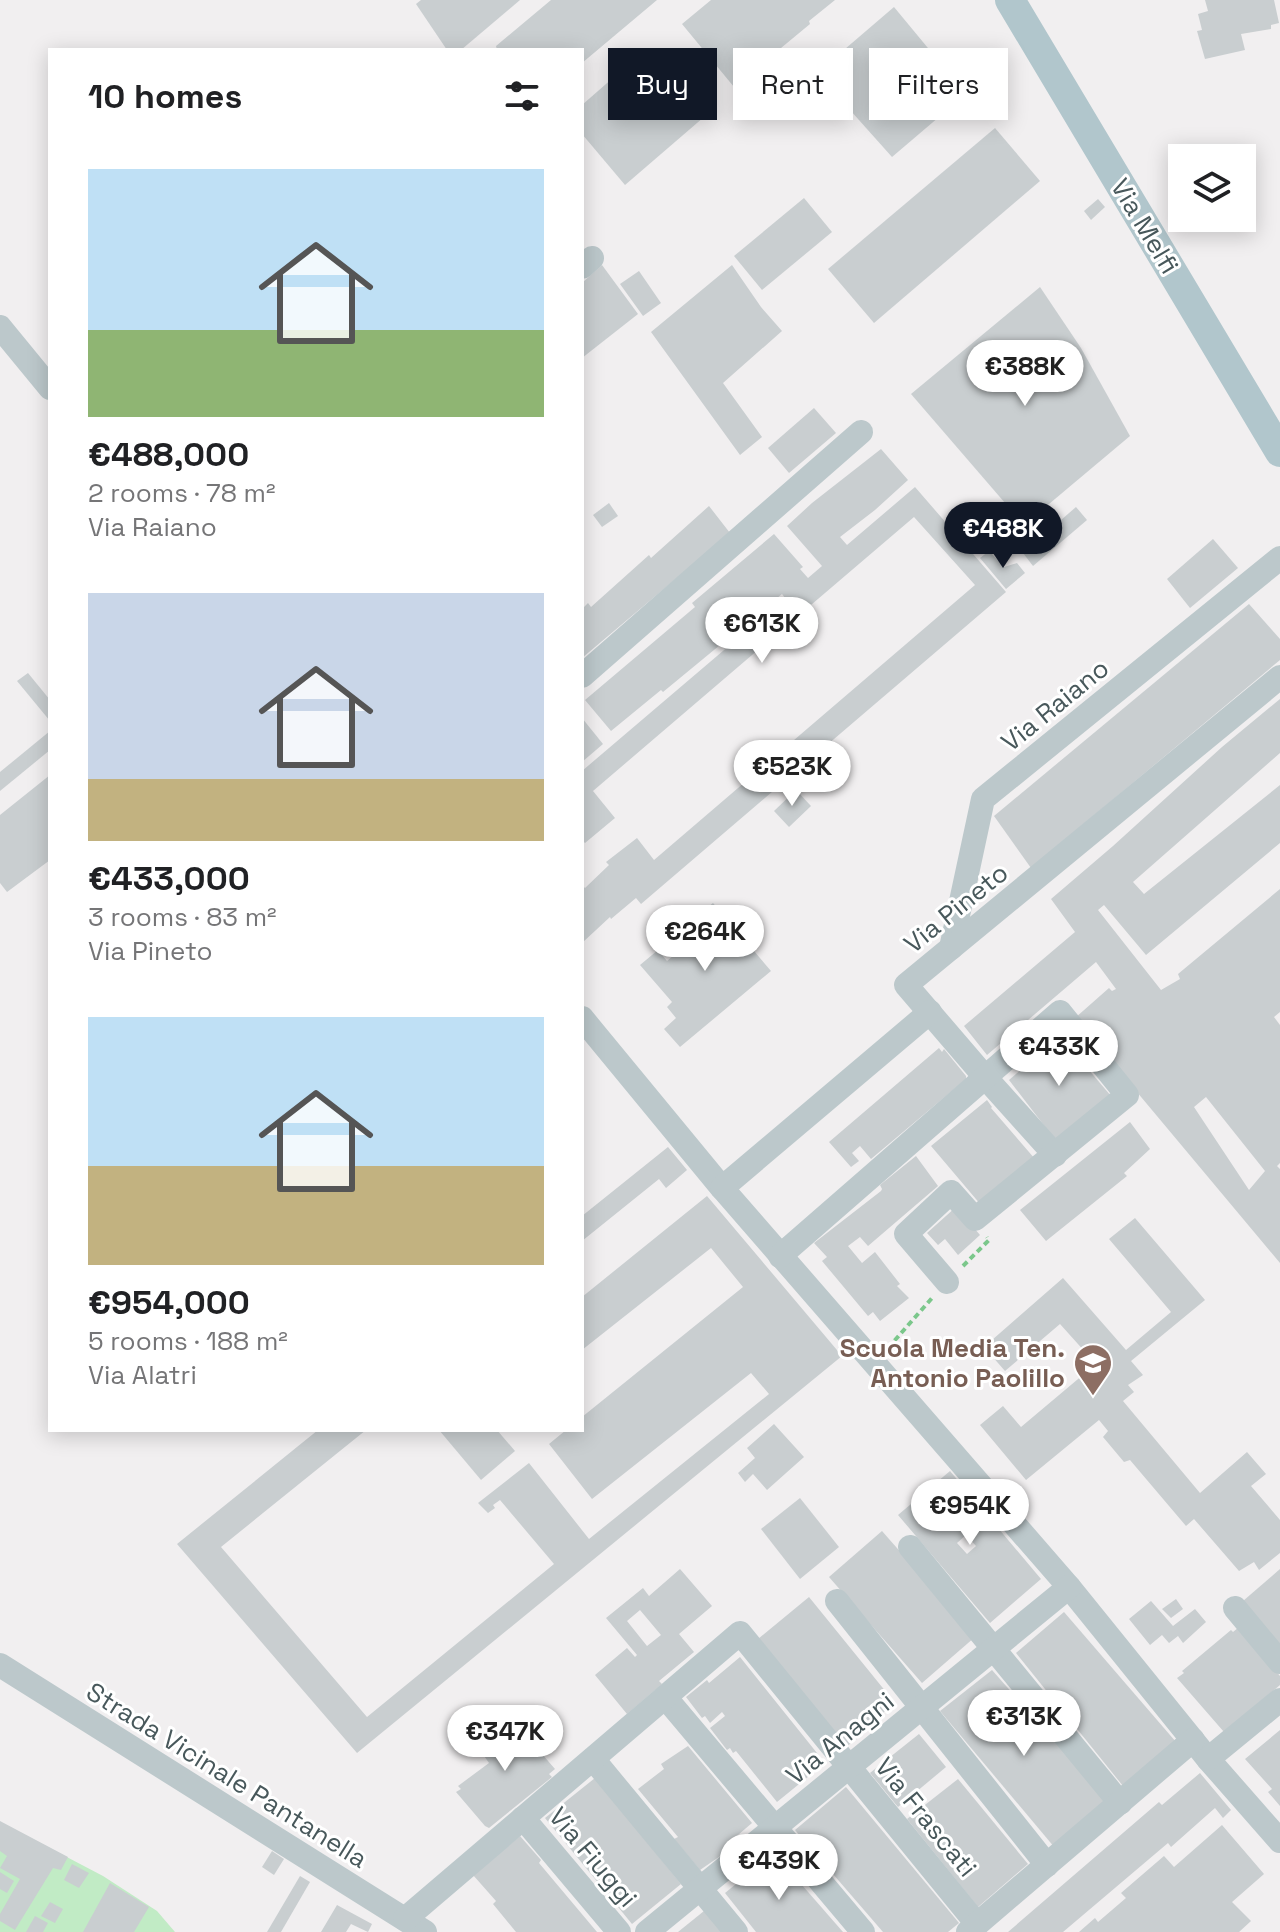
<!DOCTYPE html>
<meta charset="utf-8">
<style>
:root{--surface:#fff;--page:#f2f2f2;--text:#202124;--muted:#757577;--accent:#111827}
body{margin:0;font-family:"Space Grotesk",sans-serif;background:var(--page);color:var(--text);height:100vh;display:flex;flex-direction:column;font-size:30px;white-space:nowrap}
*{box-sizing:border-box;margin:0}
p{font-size:26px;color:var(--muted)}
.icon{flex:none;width:44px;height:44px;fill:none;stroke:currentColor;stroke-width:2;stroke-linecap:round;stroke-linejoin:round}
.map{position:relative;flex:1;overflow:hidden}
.drawer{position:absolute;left:48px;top:48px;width:536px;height:1384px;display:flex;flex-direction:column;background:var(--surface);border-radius:0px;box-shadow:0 4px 20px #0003}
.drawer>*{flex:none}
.guide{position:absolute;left:608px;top:48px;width:552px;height:72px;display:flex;gap:16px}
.tools{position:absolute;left:1168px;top:144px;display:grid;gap:16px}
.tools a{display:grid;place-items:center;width:88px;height:88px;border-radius:0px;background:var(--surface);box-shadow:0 4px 20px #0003;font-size:40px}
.price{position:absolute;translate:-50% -68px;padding:0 18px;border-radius:28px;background:#fff;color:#222;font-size:26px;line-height:52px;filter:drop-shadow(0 2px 4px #0008)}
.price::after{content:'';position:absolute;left:50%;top:48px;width:24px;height:18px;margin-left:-12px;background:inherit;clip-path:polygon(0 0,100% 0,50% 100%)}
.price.active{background:var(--accent);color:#fff}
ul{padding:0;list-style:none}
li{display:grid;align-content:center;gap:16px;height:424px;padding:0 40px}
li span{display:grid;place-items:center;height:248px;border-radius:0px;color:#555}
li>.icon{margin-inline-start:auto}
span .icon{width:144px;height:144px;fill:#fffc;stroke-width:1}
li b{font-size:34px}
h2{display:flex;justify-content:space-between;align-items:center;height:96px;padding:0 40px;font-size:34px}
.chip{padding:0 28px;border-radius:0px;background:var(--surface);box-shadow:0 4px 20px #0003;font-size:28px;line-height:72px}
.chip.active{background:var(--accent);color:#fff}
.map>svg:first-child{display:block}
.green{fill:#c1ebc5}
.building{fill:#c9ced0;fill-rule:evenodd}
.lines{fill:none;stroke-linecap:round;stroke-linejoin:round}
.path{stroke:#7bc78b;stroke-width:4;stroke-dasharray:6 4;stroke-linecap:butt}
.minor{stroke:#bcc8cb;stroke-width:24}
.major{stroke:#b1c6cc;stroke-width:30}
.labels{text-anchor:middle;stroke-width:6;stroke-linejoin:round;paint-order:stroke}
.street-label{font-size:26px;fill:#48585b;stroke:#fff}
.education-label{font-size:26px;font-weight:bold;fill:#785e54;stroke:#fff;text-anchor:end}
</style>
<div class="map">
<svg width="1280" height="1932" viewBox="0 0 1280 1932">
<rect width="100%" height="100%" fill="#f1eff0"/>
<path class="green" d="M0,1822L103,1876L157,1911L175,1932H0Z"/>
<g class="building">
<path d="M421,0H520L461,50H447L416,4Z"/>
<path d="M551,0H657L582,63V50H497L496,46Z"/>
<path d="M711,0H835L809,21L810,24L734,87L682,24Z"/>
<path d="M1205,0H1274L1279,23L1271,25V29L1241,34L1245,50L1205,59L1197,31L1202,30L1198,14L1208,11Z"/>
<path d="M894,7L966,94L892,157L817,73Z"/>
<path d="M646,49L704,117L625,185L582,134V105Z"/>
<path d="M995,128L1040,181L874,323L828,269Z"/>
<path d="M804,198L832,232L762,290L734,256Z"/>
<path d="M1098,199L1105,207L1091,220L1084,211Z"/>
<path d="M602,265L638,314L582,358V283Z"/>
<path d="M732,265L761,307L782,331L723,383L762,437L740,455L651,332Z"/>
<path d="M639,271L661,303L643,316L620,284Z"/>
<path d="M1040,287L1081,348L1130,436L1024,525L911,394Z"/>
<path d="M814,408L836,433L789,473L768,448Z"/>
<path d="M881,449L908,480L875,510L840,537L847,545L915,487L1006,592L641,904L636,898L611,919L610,917L582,943V885L585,888L609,865L606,862L637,838L654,860L975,585L914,517L784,628L792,638L780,648L772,638L593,791L615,818L585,843L582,840V771L785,598L782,594L663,692L661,690L611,731L585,700L695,607L692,603L774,534L803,567L800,569L808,578L822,566L787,526L812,503Z"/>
<path d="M609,503L618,516L602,527L593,515Z"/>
<path d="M709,506L730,533L582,658V609L588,603L591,607L649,555L651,558Z"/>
<path d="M1076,507L1087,520L1033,566L1023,553Z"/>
<path d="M1213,539L1238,568L1190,608L1167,579Z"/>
<path d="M989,551L1004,567L1017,563L1025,573L1006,589L980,558Z"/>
<path d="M1249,604L1280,639V660L1031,868L994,816Z"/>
<path d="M28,673L50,700V721L17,681Z"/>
<path d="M1280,699V753L1133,882L1144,894L1280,785V843L1146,955L1104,905L1098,910L1161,990L1180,979L1178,974L1280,889V1012L1274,1017L1280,1025V1163L1277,1166L1280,1169V1263L1075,1018L1109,988L1112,991L1116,989L1096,962L987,1055L964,1026L1075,932L1051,899L1113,846L1222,747ZM1206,1097L1265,1171L1249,1190L1194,1107Z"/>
<path d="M582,718L603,744L582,762Z"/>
<path d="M50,731V750L0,791V772Z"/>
<path d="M50,775V860L7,892L0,883V815Z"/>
<path d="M796,790L811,806L789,827L774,811Z"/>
<path d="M713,903L771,971L680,1047L664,1029L676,1018L667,1007L672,1002L640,965L658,950L667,961L688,943L678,932Z"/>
<path d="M1060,1036L1111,1096L1056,1141L1009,1080Z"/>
<path d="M939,1048L942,1052L944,1049L966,1076V1079L871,1159L860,1146L852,1153L859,1161L851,1167L829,1142Z"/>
<path d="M987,1100L992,1107L991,1108L1035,1159L981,1205L931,1146Z"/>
<path d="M1130,1122L1150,1149L1124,1173L1127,1176L1046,1241L1020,1210Z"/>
<path d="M668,1147L687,1170L666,1188L659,1179L582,1241V1216Z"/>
<path d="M916,1156L938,1186L868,1246L860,1237L848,1246L862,1263L875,1252L900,1284L897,1286L909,1298L880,1321L873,1312L868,1316L822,1261L827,1257L814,1243L881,1191L882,1189L880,1185Z"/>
<path d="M707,1196L842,1356L357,1753L177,1544L318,1430H366L221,1547L367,1717L554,1564L500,1500L493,1505L495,1508L488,1513L478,1503L529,1463L589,1539L769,1394L751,1373L592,1499L549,1444L566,1430H582V1417L743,1287L711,1248L582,1350V1297Z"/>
<path d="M956,1207L980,1235L958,1255L945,1239L938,1245L927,1233Z"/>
<path d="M1135,1218L1205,1300L1131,1361L1143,1375L1128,1385L1134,1392L1123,1401L1200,1493L1247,1452L1266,1474L1251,1486L1280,1520V1553L1259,1570L1254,1562L1239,1571L1194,1519L1186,1526L1130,1460L1124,1462L1103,1437L1108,1431L1099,1420L1026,1480L980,1425L1003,1406L1021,1427L1084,1374L1092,1383L1104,1373L1060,1324L1005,1371L984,1347L1063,1278L1126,1350L1171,1312L1109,1239Z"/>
<path d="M774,1424L804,1457L767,1490L753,1474L745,1482L738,1473L755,1458L747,1448Z"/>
<path d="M439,1430H497L515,1451L481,1480Z"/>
<path d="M950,1471L1041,1579L990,1623L898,1515ZM966,1535L976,1546L967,1554L957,1543Z"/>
<path d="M800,1498L839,1547L800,1579L761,1529Z"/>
<path d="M882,1531L975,1637L922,1683L829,1577Z"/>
<path d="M680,1569L712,1606L679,1634L694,1652L659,1681L662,1684L627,1714L595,1675L627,1648L635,1657L637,1655L606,1618L643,1588L649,1596ZM640,1610L661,1635L647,1646L627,1621Z"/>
<path d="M1280,1569V1648L1243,1601Z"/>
<path d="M809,1597L895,1703L856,1735L858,1738L846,1747L758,1639Z"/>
<path d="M1176,1599L1183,1609L1171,1618L1162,1609Z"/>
<path d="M1151,1601L1173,1626L1195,1609L1206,1622L1183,1643L1178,1636L1169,1643L1162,1635L1150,1645L1129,1619Z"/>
<path d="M1064,1612L1176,1742L1123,1786L1016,1653Z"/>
<path d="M1239,1627L1280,1676V1685L1224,1732L1177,1678L1184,1673L1182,1671L1231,1630L1233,1632Z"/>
<path d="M740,1657L825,1763L777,1802L736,1751L733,1753L730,1748L727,1750L710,1728L725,1716L722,1712L710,1723L705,1716L702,1718L686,1697L707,1680L709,1683Z"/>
<path d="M992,1670L1107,1801L1055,1848L940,1711Z"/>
<path d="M509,1716L555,1769L549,1774L552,1777L489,1828L485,1826L456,1792L461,1789L458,1786L489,1763L475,1743Z"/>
<path d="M1280,1730V1806L1268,1792L1272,1789L1245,1759Z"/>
<path d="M919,1734L946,1767L898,1807L870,1773Z"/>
<path d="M688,1746L752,1823L725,1846L729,1850L700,1870L674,1839L678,1837L638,1789L664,1769L661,1764Z"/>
<path d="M1200,1773L1231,1810L1223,1818L1215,1808L1171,1847L1168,1843L1063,1932H1008L1159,1802L1162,1805Z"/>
<path d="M595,1778L681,1884L632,1924L545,1818Z"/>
<path d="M958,1779L1028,1864L978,1907L907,1819Z"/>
<path d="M846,1787L959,1923L948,1932H883L795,1830Z"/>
<path d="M0,1821L68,1857L61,1870L53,1868L15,1930L0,1921V1914L20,1879L0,1868L7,1856L0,1851Z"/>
<path d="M1222,1825L1264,1874L1232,1902L1251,1921L1239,1932H1079L1095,1918L1098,1922L1126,1898L1121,1893L1164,1856L1174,1867Z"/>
<path d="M520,1836L541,1860L539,1863L597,1932H516L493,1904L496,1901L473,1875Z"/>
<path d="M272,1851L284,1859L274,1875L262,1867Z"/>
<path d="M774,1853L843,1932H756L725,1893Z"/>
<path d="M72,1864L89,1873L79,1888L64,1880Z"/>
<path d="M0,1872L14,1881L7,1893L0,1889Z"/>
<path d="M300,1876L310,1882L281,1932H267Z"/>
<path d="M110,1883L149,1907L134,1932H83Z"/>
<path d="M50,1902L63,1909L55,1923L41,1916Z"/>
<path d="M337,1905L372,1924L368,1932L351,1924L346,1932H321Z"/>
<path d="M704,1911L722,1932H678Z"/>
<path d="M35,1916L48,1923L43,1932H26Z"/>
</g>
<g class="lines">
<g class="path">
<path d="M963,1266L989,1240L987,1237"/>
<path d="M888,1348L932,1298"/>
</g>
<g class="minor">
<path d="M582,267L592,258"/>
<path d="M0,327L50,388"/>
<path d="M582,676L861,432"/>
<path d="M951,948L983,799L1280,558"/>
<path d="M582,1018L722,1188L1069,1587L1208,1759L1280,1841"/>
<path d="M1055,1155L985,1077L906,985L1280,677"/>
<path d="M722,1188L930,1012"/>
<path d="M780,1256L1060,1012L1127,1095L975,1219L951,1192L906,1234L947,1282"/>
<path d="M910,1547L1120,1803"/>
<path d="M837,1601L1047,1865"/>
<path d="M1235,1608L1280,1662"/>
<path d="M0,1665L425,1932"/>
<path d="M665,1697L863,1932"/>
<path d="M593,1759L736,1932"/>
<path d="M1208,1759L1280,1700"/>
<path d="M523,1818L619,1932"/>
<path d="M405,1919L740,1633L977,1924"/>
<path d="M647,1932L1069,1587"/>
<path d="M968,1932L1193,1740"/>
</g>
<path class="major" d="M1010,0L1280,452"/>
</g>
<defs>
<g id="school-pin" transform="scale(2)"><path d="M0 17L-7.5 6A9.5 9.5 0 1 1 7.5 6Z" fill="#8d6e63" stroke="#fff"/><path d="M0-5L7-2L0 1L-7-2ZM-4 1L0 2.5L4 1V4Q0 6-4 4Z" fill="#fff"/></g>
</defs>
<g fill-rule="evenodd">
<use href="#school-pin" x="1093" y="1363"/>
</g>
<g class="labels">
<g class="street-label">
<text transform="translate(1145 226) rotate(59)" y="9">Via Melfi</text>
<text transform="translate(1055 705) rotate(-39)" y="9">Via Raiano</text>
<text transform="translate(956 908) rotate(-39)" y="9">Via Pineto</text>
<text transform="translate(840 1738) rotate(-39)" y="9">Via Anagni</text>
<text transform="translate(227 1775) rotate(32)" y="9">Strada Vicinale Pantanella</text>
<text transform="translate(926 1817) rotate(51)" y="9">Via Frascati</text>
<text transform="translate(593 1857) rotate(50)" y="9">Via Fiuggi</text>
</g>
<g class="education-label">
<text x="1065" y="1357">Scuola Media Ten.<tspan x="1065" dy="30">Antonio Paolillo</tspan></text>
</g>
</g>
</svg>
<div class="tools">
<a><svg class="icon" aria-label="layers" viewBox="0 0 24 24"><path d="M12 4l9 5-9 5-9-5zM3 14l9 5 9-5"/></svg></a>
</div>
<b class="price" style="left:1025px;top:408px">€388K</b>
<b class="price active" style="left:1003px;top:570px">€488K</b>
<b class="price" style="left:762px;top:665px">€613K</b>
<b class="price" style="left:792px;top:808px">€523K</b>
<b class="price" style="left:705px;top:973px">€264K</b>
<b class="price" style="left:1059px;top:1088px">€433K</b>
<b class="price" style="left:970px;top:1547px">€954K</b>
<b class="price" style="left:1024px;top:1758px">€313K</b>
<b class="price" style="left:505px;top:1773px">€347K</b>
<b class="price" style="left:779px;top:1902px">€439K</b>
<div class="guide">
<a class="chip active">Buy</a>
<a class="chip">Rent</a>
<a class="chip">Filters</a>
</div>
<section class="drawer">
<h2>10 homes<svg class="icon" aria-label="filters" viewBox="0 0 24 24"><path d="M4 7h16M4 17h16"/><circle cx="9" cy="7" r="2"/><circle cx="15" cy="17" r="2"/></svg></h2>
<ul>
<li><span style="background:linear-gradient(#bfe0f5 65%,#8fb573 0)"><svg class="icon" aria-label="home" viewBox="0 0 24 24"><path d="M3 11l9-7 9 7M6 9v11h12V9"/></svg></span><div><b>€488,000</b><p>2 rooms · 78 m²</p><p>Via Raiano</p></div></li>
<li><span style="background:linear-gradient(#c9d6e8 75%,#c2b280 0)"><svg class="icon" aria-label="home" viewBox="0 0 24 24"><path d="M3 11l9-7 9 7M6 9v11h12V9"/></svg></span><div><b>€433,000</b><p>3 rooms · 83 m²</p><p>Via Pineto</p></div></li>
<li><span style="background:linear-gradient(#bfe0f5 60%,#c2b280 0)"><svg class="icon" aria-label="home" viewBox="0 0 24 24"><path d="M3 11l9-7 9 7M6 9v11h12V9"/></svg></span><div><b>€954,000</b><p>5 rooms · 188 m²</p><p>Via Alatri</p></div></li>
</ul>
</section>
</div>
